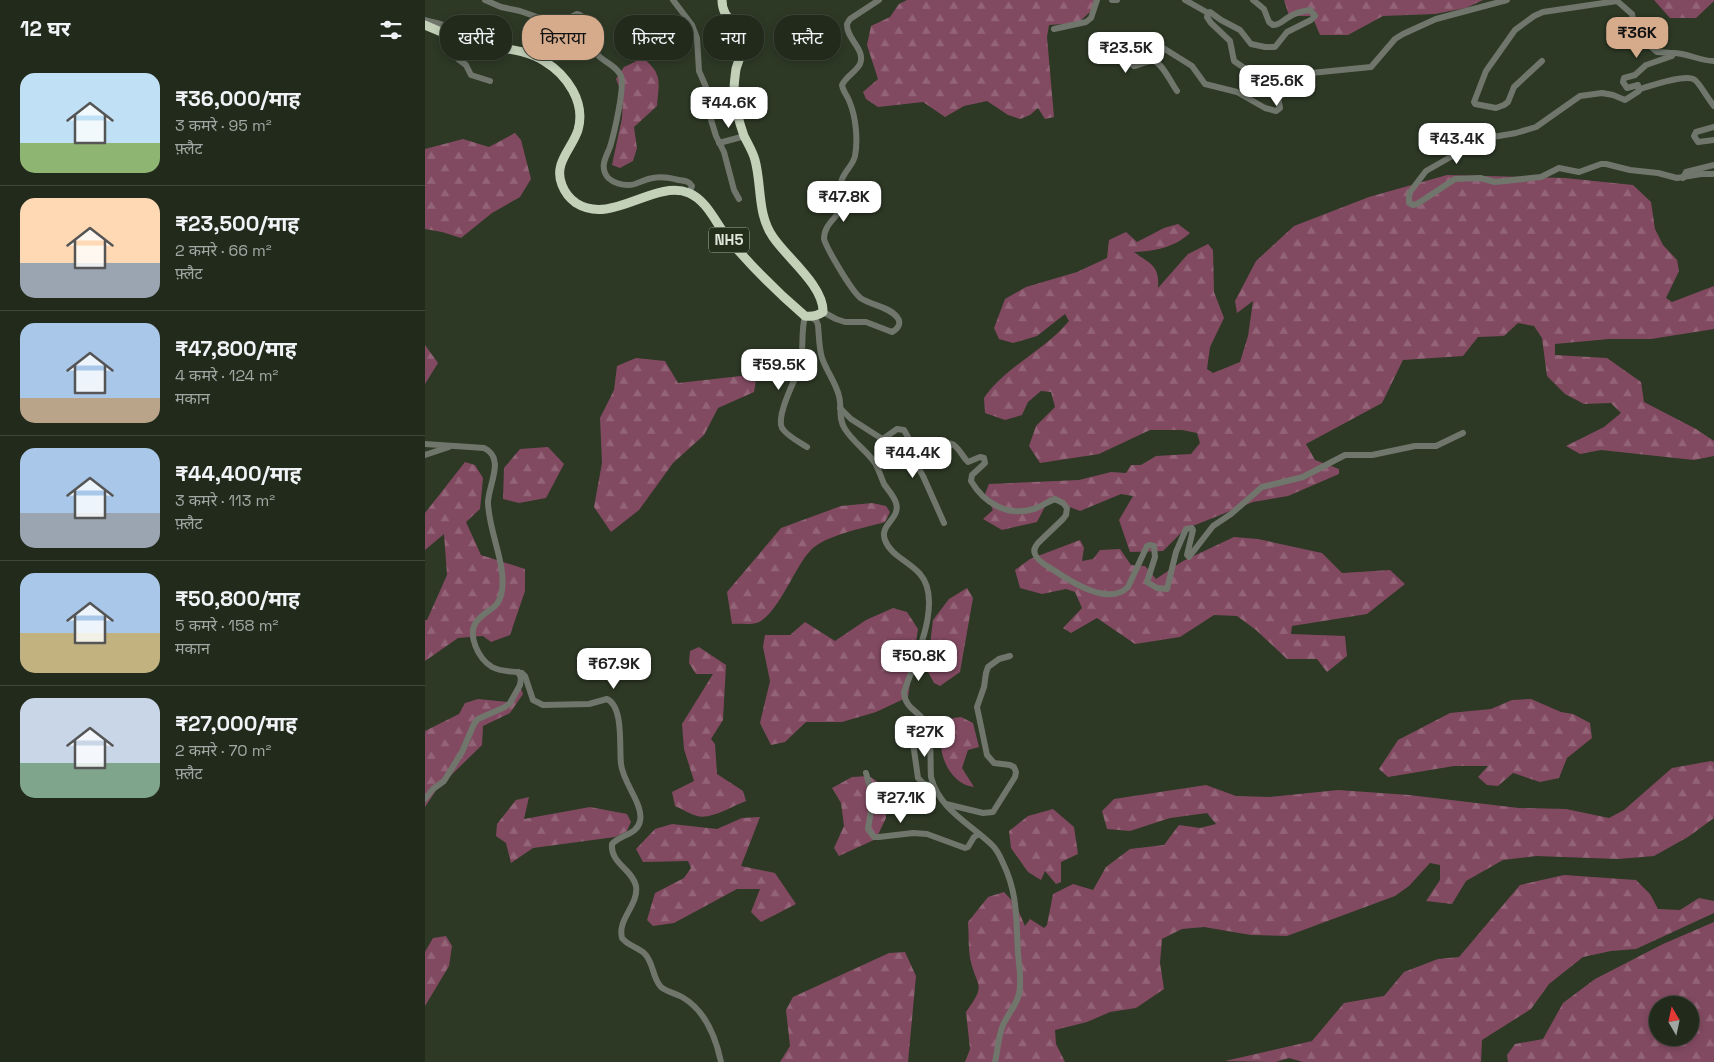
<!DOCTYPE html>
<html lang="hi">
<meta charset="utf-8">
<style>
:root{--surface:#222a1c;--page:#2e3629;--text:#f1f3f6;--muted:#a2a7a3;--line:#3f463b;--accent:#d6ab8b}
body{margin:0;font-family:"Space Grotesk","Noto Sans Devanagari",sans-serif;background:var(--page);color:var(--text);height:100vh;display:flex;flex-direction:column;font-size:19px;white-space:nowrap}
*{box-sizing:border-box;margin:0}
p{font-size:16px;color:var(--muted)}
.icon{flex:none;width:28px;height:28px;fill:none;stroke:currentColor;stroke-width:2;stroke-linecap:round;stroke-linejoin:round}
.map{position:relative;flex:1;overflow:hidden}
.sheet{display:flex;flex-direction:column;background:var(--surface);width:425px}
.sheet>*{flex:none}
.hud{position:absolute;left:15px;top:15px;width:475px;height:45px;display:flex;gap:10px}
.needle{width:32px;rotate:351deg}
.tools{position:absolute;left:1224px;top:996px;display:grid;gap:10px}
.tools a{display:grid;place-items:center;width:50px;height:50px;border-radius:50%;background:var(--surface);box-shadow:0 2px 8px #0003,0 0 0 1px var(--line);font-size:25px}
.price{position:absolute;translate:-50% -42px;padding:0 11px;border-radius:10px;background:#fff;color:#222;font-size:16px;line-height:32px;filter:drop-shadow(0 1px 2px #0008)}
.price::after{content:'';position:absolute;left:50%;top:30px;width:15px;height:11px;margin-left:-8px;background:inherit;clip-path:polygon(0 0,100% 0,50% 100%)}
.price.on{background:var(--accent);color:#111}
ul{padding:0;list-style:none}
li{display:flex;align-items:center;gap:15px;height:125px;padding:0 20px}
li+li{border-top:1px solid var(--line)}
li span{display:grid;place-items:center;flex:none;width:140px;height:100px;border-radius:15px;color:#555}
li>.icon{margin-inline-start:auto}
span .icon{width:60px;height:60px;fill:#fffc;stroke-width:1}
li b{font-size:21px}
h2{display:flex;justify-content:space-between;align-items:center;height:60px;padding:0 20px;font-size:21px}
.pill{padding:0 18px;border-radius:20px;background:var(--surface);box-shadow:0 2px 8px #0003,0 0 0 1px var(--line);font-size:18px;line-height:45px}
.pill.on{background:var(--accent);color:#111}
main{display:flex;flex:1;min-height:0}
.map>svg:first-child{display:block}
.forest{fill:url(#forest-firs);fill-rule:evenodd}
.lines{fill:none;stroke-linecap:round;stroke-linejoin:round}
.minor{stroke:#70766c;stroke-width:6}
.highway{stroke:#c3d1b9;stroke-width:9}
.labels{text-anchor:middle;stroke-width:4.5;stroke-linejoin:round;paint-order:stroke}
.shield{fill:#232e1b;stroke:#a6aea0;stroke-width:1}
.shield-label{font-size:15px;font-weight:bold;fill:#dee5d9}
</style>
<main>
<section class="sheet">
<h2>12 घर<svg class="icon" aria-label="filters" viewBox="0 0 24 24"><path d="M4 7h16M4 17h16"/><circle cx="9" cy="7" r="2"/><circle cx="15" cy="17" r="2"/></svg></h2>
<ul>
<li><span style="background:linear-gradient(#bfe0f5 70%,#8fb573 0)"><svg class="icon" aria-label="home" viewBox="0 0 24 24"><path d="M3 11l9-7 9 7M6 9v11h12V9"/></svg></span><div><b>₹36,000/माह</b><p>3 कमरे · 95 m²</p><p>फ़्लैट</p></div></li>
<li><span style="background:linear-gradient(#ffd9b3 65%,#9aa5b1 0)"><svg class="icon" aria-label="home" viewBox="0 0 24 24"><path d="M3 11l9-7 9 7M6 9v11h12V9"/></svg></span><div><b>₹23,500/माह</b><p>2 कमरे · 66 m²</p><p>फ़्लैट</p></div></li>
<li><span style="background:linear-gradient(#a9c7e8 75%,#b9a48a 0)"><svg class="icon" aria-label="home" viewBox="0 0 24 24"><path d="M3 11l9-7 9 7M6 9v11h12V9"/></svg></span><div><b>₹47,800/माह</b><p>4 कमरे · 124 m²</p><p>मकान</p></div></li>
<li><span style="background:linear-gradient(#a9c7e8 65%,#9aa5b1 0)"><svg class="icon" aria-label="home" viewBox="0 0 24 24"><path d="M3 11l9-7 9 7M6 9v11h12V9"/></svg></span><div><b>₹44,400/माह</b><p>3 कमरे · 113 m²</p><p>फ़्लैट</p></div></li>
<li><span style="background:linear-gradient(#a9c7e8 60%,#c2b280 0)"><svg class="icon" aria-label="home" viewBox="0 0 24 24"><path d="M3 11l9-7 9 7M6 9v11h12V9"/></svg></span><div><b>₹50,800/माह</b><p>5 कमरे · 158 m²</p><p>मकान</p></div></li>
<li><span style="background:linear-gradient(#c9d6e8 65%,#7fa58c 0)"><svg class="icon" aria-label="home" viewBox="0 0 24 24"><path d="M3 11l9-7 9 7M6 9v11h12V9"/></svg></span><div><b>₹27,000/माह</b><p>2 कमरे · 70 m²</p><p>फ़्लैट</p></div></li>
</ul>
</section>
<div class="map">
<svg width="1289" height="1062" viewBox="0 0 1289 1062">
<defs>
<pattern id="forest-firs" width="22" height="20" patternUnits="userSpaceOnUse" patternTransform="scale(1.25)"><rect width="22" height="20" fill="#824a61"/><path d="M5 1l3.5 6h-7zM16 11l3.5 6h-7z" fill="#936477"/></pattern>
</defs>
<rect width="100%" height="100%" fill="#2d3825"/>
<g class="forest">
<path d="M482,0H670L667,10L653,23L624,25L622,37L629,117L620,119L613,108L605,115L595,119L583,115L562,101L539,106L520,117L498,102L453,107L441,99L438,92L453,79L442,45L446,26L465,17L474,4Z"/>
<path d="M859,0H1058L1041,8L1010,14L958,16L923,35H895L887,16H864Z"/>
<path d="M1229,0H1289V1L1271,18H1245Z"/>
<path d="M218,58C238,74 234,83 232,106L209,127L212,148L208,161L195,168L187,165L197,118L198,97L191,79L199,67Z"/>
<path d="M90,133L96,140L106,179L95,197L67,213L36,238L17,232L0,229V149L38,139L64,147Z"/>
<path d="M1022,175L1140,178L1208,185L1226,202L1230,229L1238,245L1252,260L1254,271L1241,298L1247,302L1289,286V329L1226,339H1184L1130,344V355L1182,358L1216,382L1219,402L1271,429L1289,441V456L1269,460L1176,450L1155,454L1141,446L1179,427L1196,413L1186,403L1159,404L1140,394L1122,376L1117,338L1109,326L1093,323L1079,336L1053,337L1038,356L978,360L957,403L881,444L890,460L914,469V474L863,496L828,502L760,529L738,551L705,552L694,520L708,496L696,494L655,511L624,499L612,522L577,530L558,519L568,510L560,494L564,484L654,480L686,472L701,473L706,465H716L731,456L766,454L775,443L772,433L757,430H725L674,454L615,463L604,446L611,426L630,407L626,392L616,391L603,402L597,415L580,420L560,413L559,398C581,366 619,351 644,321L640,314L612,336L588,343L574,339L569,328L580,299L601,287L652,272L682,258L684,240L701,232L712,242L739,228L753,224L765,233C749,248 729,251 709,252C725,264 735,265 733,288L763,254L783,244L788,250L789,292L799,318L785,347L782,369L788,373L815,362L823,336L828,301L812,313L810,301L831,261L869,226L944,197Z"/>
<path d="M0,345L13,363L0,384Z"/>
<path d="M211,358L240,361L253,383L325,375L331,380L329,392L293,408L279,435L248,463L214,510L186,532L169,507L177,463L175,418L189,390L192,366Z"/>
<path d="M123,447L139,464L121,498L94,503L78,499L79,468L95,449Z"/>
<path d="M40,462L50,465L58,478L55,509L41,522L56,555L100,569V591L85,635L66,642L58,636L33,638L0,661V620H2L22,575L19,534L0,550V513Z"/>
<path d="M447,503L461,506L465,512L460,522C440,528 399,535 385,551C369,568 352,617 331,623C324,625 314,623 307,624L302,592L356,528L416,506Z"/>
<path d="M809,537L833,539L897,553L917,573L965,570L980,584L942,614L867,626L866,634L920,636L922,656L902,672L892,659H862L831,630L812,616L789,615L755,637L710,644L672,618L646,633L638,628L657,608L650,592L641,589L617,594L595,588L590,570L605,559L655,540L659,548L657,561L668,559L675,550L695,549L706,565L720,566L731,579L758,561Z"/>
<path d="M542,588L548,598L535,672L515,686L509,683L502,670L508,620L524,599Z"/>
<path d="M468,608L482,612L493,629L483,697L451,712L417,722H381L360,742L346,745L335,723L345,681L338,647L340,635H365L380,622L410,641L441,620Z"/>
<path d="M274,647L301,665L298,720L286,739L290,744L292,774L318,791L321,801C307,806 286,820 272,816C265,814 257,809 250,806L247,792L269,781L259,749L257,724L288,674H271L264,663L265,651Z"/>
<path d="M95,686L98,694L85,713L58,726L57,745L12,789L0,807V731L34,714L40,703L53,699L83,702Z"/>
<path d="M1106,699L1136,712L1148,714L1165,723L1167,738L1142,758L1134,778L1115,782L1088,773L1073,786L1062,785L1053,777L1063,766H1029L963,777L954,769L973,740L1025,713L1066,709L1087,700Z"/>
<path d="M536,717L548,723L554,747L543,750L537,768L549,787C527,785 512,756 517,735C518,729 524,723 528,718Z"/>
<path d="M1286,761L1289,762V818L1263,837L1229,856L1193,859L1111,856L1078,860L1041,881L1027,904L1001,901L1015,880V865L1005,863L984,886L970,896L862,936L826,935L779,927L757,929L737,939L735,963L739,989L711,1008L685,1012L662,1022L630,1030L631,1044L640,1062H540L545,1049L541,1012C563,982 551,988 545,958C543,946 544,934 543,922L563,897L579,892L591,905L600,926L605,919L619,928L622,925L628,894L648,884L668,890L681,867L705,849L739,845L754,825L775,828L791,824L782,813L745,818L705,831L682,829L677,811L689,799L781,785L811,796L845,797L913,790L984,795L1094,808L1141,809L1184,818L1199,810L1247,768Z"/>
<path d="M444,776L457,785L461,818L451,839L414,856L409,848L419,826L416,803L407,788L427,777Z"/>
<path d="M104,797L99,819L165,807L202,814L206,822L202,831L190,837L108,848L86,863L81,843L71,836L72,824L91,800Z"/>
<path d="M628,809L649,827L653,854L636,862V882L631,884L620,871L616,880L603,872L586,848L584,831L603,816Z"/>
<path d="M335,817L316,866L350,873L371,904L336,922L326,912L335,889H312L249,923L228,926L222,920L230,893L259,878L266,868L263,861L218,862L211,849L230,829L247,824L292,829L317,818Z"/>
<path d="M1139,875L1211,880L1225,894L1233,909L1255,910L1274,898L1289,901V913L1211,949L1186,951L1158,957L1124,984L1106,1009L1057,1040L1056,1062H878L864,1058L851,1062L800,1061L887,1041L919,1003L959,996L979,972L1013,959L1034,957L1095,885Z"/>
<path d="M1289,922V1062H1083L1082,1055L1090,1044L1118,1039L1138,1003L1170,979L1238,944ZM1232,1005H1265V1038H1232Z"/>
<path d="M21,936L27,946L24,966L0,1006V952L8,938Z"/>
<path d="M480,952L491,976L483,1062H355L365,1046L361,1010L368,997L464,953Z"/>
</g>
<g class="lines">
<g class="minor">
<path d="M60,0L76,7L95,11L129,23L139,21L152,14C166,17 164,39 169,50C174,61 191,64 196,76C200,87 189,134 185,147C182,155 176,164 180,173C184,183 200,187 210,184C216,182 221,179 228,178C237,176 245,178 254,180C260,181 264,181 267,186L264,193"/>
<path d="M248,0L267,25L272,38L274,71L281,87L283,110L291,136L299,152L309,190L314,199"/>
<path d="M687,0H692"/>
<path d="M760,0L783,13"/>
<path d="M828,0L839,9L844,22L848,25C855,25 858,20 864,17C870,13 878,11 885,10L890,16L886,20L862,32L850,47H840L826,44L815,30L796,20L785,12L783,13L782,17L786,23L805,41L809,61L828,74L842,90L853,97C867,92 873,78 886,73L946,67L970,39L978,34L1011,19L1082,0"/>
<path d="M1191,0L1207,14L1211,34L1232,52L1246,53L1248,54L1247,56L1221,65L1210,75L1199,78L1198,82L1202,88L1213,85L1214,91L1200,100L1188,95L1177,93L1155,96L1111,127L1091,133L1068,137L1036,151L1001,171L985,192L984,197V203L988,205L992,204L1030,179L1055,178L1070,182L1116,177L1134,168L1154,172L1176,164H1181L1205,170L1233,173L1252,178L1276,174H1289"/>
<path d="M0,20C16,25 19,21 29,36"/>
<path d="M629,29L661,22L666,18L672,0"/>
<path d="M43,41L33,56V59L41,65L46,75L65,81"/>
<path d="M696,45L709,44L716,47L735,46L767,66L780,84L812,92L840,108L851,111L855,108L853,97"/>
<path d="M732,46L708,58L706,64L709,66C715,65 723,60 729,61C737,63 747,84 752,91"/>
<path d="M1248,53C1263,53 1274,61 1289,61"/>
<path d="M1117,61L1089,87L1083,102L1079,105L1071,108L1050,104L1049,102L1061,71L1090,30L1109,16L1118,12L1192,1"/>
<path d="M1215,89C1226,86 1261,73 1270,80C1275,84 1283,99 1289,106"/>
<path d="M1289,127L1271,132L1269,136L1273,142L1289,140"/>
<path d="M294,143L320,136"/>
<path d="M1258,178L1261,172L1289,165"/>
<path d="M398,312L411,319L420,322H441L467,332C473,329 477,323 472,317C464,307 447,305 437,299C428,294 402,249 399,239C399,224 412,218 418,206C421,198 415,191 416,183C417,173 428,166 430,156C433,140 431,118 425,103C423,96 418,92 417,85C421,76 431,72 435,64C441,49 421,39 422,24L425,19L454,0"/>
<path d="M380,316C375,334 380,354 374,369C369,382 351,416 357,428C362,436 374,442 382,447"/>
<path d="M385,317L391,320L393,325C394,336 394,348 397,358C402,372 411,383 414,396C417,407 413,419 420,429C428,442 442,451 450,463C454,470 456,477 459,484C463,490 469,496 471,503C476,519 454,524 460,540C465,555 485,562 495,574C519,601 489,662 479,692C480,711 497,711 502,726C507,742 505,762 506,777C514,809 544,823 566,844C572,849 575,856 578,863C593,894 591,919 593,953C594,966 597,981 594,994C591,1006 583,1014 578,1025C573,1037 573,1049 570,1062"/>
<path d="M415,408L426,419L465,444L478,461C493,462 519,435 530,446C535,450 538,457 543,462L555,457L559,458L560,463L547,475L546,481C559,503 582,517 609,509C616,507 623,501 630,499L638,503L642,508L641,515L638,519L613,543C610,547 608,550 610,554C612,561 622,566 627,569C645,581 683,607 703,587L722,546L725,545L729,546L730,557L722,582L732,588L742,589L751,552L761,529L767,528L768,530L762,555L764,557L788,526L806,514L837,487L878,477L920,455H947L990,446H1011L1038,433"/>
<path d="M458,439L472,429L479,430L484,439L487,457L498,476L519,523"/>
<path d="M0,444L59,448C81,458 63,485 63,503C64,532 81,564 77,590C74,611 62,608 52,621C41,635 54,659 67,667C76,672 88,671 97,673L100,676L108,700L118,705L164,704L182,699C199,707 194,747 196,764C198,783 219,805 215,821C212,835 196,834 187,844C185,863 207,869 211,886C214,905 192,919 197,938C202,945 212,947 219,953C229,962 227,978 236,987C242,992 250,993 257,997C280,1010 291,1038 296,1062"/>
<path d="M0,455L24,447"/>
<path d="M487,736L493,778L499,784L508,786"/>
<path d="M441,773L448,798L443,829L449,837H454L488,833L502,834L540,848L543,847L549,837L554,834"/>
<path d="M0,799L8,789L19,781L37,752L49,724L53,719L80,707L85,703L95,685L96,678L93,672"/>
<path d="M521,804L558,813L568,812L590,777L591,772L589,767L585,765L569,763L562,755L552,707L559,687L561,673L563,667L574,659L585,656"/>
</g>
<path class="highway" d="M0,25C18,33 38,41 57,45C78,49 100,49 119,61C142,75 161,102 153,130C147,149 128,163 137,185C140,193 144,198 151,203C187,226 229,179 264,193C283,201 292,226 305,241C328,268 353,293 380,316C387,317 392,316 398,312C399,286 362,258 348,237C332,214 337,186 330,160C328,152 323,144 319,136C314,122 310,106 309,91C309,84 310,76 311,69C314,58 321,47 317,35C311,21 297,19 297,0"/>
</g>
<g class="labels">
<rect class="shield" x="284" y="227.5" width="40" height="25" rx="4"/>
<g class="shield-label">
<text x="304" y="245">NH5</text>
</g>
</g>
</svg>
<div class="tools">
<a><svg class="needle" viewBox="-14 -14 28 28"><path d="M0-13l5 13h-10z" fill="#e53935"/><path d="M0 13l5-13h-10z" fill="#a2a7a3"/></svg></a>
</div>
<b class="price on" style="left:1212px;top:59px">₹36K</b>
<b class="price" style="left:701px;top:74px">₹23.5K</b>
<b class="price" style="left:852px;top:107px">₹25.6K</b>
<b class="price" style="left:304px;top:129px">₹44.6K</b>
<b class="price" style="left:1032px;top:165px">₹43.4K</b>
<b class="price" style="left:419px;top:223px">₹47.8K</b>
<b class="price" style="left:354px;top:391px">₹59.5K</b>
<b class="price" style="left:488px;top:479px">₹44.4K</b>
<b class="price" style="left:494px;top:682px">₹50.8K</b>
<b class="price" style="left:189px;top:690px">₹67.9K</b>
<b class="price" style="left:500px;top:758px">₹27K</b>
<b class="price" style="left:476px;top:824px">₹27.1K</b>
<div class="hud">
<a class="pill">खरीदें</a>
<a class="pill on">किराया</a>
<a class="pill">फ़िल्टर</a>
<a class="pill">नया</a>
<a class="pill">फ़्लैट</a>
</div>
</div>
</main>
